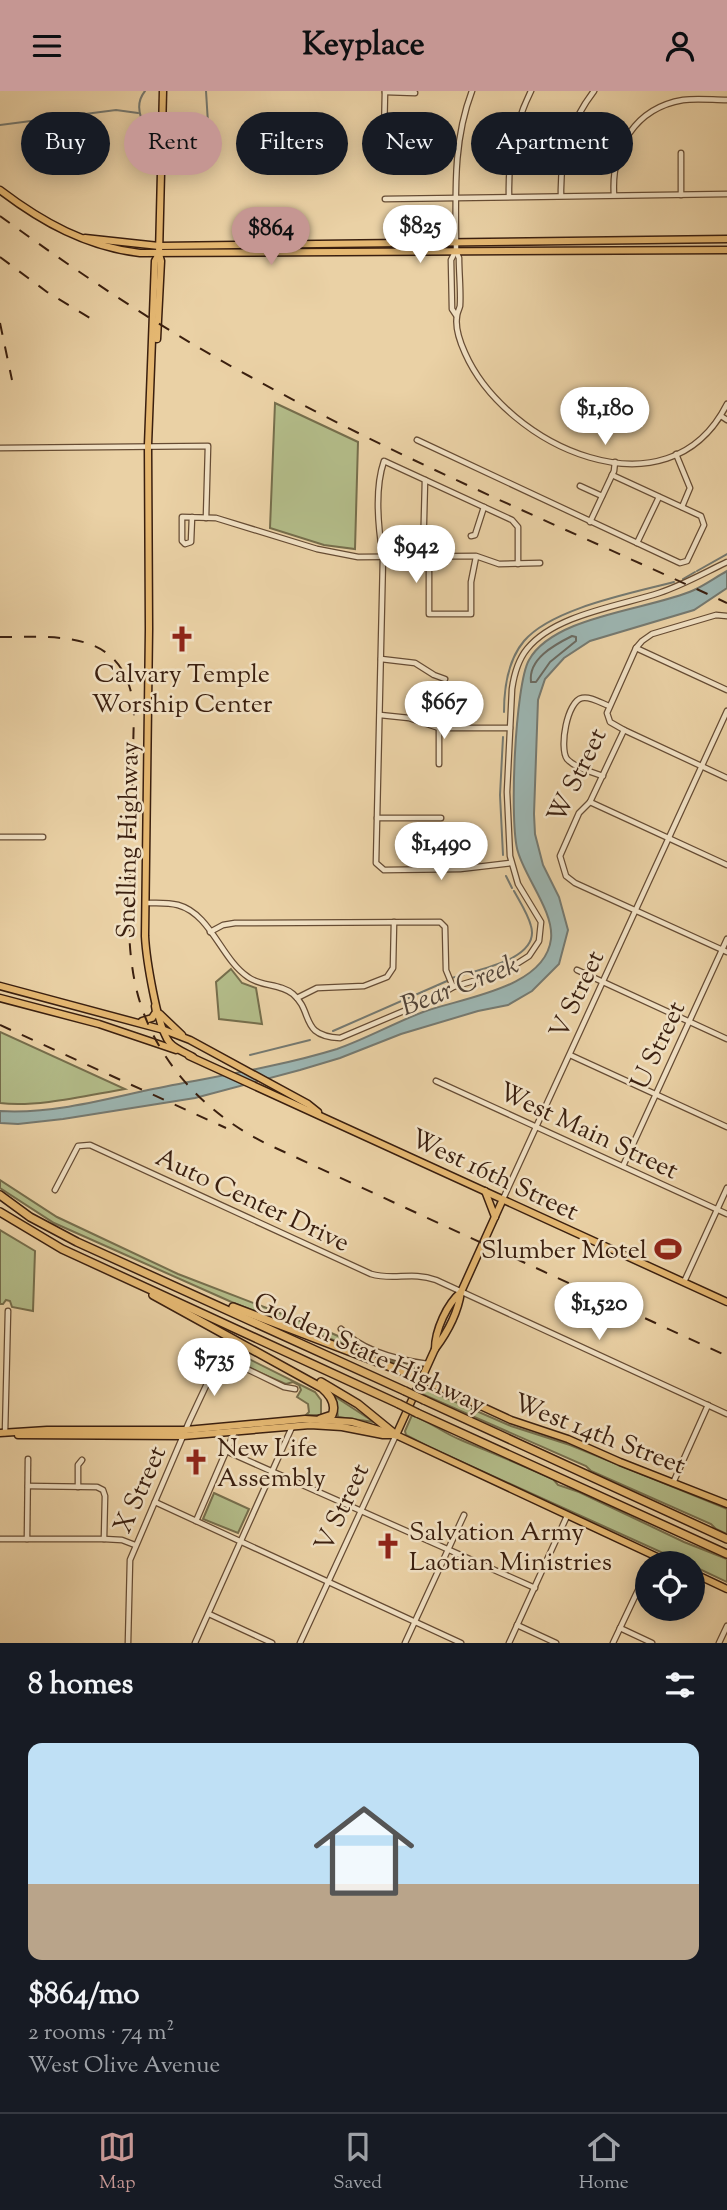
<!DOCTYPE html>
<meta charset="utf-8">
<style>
:root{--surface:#171b24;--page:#20242c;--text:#f1f3f6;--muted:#9ea1a6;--line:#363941;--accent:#c59692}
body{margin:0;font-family:"Sorts Mill Goudy",serif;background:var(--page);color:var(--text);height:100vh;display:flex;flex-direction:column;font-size:26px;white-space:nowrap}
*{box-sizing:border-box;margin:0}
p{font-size:23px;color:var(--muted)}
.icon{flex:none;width:38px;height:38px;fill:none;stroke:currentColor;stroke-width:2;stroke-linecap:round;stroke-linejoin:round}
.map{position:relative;height:1552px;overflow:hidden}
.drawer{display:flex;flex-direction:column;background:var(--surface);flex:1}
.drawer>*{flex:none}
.hud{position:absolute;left:21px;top:21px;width:686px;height:63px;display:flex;gap:14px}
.buttons{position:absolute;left:635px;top:1460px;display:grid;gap:14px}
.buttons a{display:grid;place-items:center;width:70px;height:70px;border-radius:50%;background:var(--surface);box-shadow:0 4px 18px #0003;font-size:35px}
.price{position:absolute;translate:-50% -60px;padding:0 16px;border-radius:24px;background:#fff;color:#222;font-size:23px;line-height:46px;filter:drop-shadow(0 2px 4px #0008)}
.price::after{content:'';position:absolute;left:50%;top:42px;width:21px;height:16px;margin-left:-10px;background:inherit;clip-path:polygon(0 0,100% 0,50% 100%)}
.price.on{background:var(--accent);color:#111}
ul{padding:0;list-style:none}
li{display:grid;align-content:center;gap:14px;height:371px;padding:0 28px}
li+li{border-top:2px solid var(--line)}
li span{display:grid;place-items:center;height:217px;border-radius:14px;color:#555}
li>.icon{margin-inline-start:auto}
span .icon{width:126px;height:126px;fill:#fffc;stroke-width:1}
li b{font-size:30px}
h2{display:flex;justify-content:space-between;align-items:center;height:84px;padding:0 28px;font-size:30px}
.tag{padding:0 24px;border-radius:32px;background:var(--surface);box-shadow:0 4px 18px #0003;font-size:24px;line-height:63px}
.tag.on{background:var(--accent);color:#111}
header{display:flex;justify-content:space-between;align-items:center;height:91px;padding:0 28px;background:var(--accent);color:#111;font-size:32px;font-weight:700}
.menu{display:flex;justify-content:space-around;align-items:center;height:98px;border-top:2px solid var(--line);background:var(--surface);font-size:19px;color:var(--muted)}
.menu a{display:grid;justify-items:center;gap:4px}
.menu .on{color:var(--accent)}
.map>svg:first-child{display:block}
.green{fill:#b3bc89;stroke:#766e4c;stroke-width:2}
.water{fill:#9cb5b1;stroke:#757970;stroke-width:2}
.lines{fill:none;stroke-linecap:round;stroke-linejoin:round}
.shore{stroke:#6b6a60;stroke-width:2}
.stream{stroke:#757970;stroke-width:2}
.minor-casing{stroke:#664c34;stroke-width:7}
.major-casing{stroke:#3a1f0f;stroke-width:9}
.highway-casing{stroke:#3a1f0f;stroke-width:10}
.minor{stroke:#f1e1c4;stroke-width:4.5}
.major{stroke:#e5b872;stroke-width:6}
.highway{stroke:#e5b872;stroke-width:7}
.rail{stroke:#3a1f0f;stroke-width:2;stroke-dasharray:12 12;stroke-linecap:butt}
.highway-bridge-casing{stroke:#3a1f0f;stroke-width:10;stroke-linecap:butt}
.highway-bridge{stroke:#e5b872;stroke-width:7}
.labels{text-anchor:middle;stroke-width:5;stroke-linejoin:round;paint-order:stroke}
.poi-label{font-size:26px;fill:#3a1f0f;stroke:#f1e1c4;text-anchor:start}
.street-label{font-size:26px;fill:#3a1f0f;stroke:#f1e1c4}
.water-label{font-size:28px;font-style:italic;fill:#524438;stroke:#f1e1c4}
</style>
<header><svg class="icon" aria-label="menu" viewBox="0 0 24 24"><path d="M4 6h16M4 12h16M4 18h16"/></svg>Keyplace<svg class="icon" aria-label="person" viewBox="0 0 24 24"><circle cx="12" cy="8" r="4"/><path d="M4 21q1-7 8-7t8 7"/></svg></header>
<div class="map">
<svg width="727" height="1552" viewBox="0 0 727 1552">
<rect width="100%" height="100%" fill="#ead1a5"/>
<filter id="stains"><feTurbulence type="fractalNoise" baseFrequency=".00286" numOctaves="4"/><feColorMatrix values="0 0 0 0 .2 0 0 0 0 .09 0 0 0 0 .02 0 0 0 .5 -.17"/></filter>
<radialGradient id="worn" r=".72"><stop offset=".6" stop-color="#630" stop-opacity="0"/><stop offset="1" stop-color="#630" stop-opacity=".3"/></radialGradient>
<g class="green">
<path d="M275,312L358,351L355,458L324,454L270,437Z"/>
<path d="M231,878L242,892L256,897L262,933L219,928L216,891Z"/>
<path d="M0,941L125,998C89,1004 36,1017 0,1012Z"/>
<path d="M0,1089L57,1126L178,1183L329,1241L396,1271L416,1274V1277L412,1278L236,1213L54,1132L0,1097Z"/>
<path d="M0,1139L35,1160L33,1220L12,1216L10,1210L6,1209L3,1213H0Z"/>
<path d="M219,1250L239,1263L315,1301L321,1309V1324H306L309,1321L308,1313L297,1306L301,1299L299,1294L293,1291L286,1293C261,1282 234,1273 217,1252Z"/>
<path d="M426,1298L511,1335L570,1354L725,1417L727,1418V1443L716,1438L711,1433L591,1380L586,1375L422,1303Z"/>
<path d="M331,1303L374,1331L338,1326L336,1311Z"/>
<path d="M412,1324C431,1331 443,1342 461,1349C492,1362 522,1374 553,1388L558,1394L579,1401L684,1451L727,1468V1491L693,1475V1472H685L431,1357L406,1344L405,1340Z"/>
<path d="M214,1402L249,1418L238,1442L203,1428Z"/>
</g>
<path class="water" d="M727,480V497L694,519L590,550L564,567L545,588L538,609L534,723L535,743L543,774L559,806L568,839L559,873L532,900L508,914L478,920L401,943L340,967L300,979L195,1007L63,1028L18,1033L0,1032V1020C49,1023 100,1010 148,999C210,986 275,977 337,958C366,948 394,932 423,921C460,907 545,898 551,848C554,821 526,788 518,761C509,734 515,593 529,569C554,524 650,519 694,499C705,494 716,486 727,480Z"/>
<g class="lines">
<path class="shore" d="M572,545L576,546V550L550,571L536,591H531C528,568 554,554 572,545Z"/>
<g class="stream">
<path d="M145,0C132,16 143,40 160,49"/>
<path d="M0,34L116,19L138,22"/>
<path d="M165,51C184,55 195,45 208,32L206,0"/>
<path d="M697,480L727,463"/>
<path d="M683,488L695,481"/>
<path d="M504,621C504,597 508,569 524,550C552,517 633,502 674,491"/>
<path d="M503,764L500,704L503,646"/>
<path d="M506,785L512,797"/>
<path d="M452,887C475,879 541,869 531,835C528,823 520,811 514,800"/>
<path d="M333,940L447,890"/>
<path d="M250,964L310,949"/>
</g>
<g class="minor-casing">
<g id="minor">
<path d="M385,0L384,45L387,51L392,55H457"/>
<path d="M472,0C452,52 456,106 456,160L459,167C459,183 461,200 460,215C459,219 457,222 457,225C455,236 460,251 465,262C506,355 668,430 727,313"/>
<path d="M385,1L415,2"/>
<path d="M681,62V104"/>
<path d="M561,104C560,65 570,31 594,0"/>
<path d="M614,104C611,58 635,17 683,9C697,7 713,9 727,9"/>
<path d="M509,105C508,67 514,34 531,0"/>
<path d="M385,108L727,103"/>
<path d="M455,161L451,169L452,218L456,224"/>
<path d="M721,325L727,329"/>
<path d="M417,349L680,472L687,470L704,434L701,425L612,384"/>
<path d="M0,357L208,355L206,427"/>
<path d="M676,363L690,397L682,416"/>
<path d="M580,395L602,405"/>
<path d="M192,426L191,451L185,453L182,450V426L216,427L317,458L358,466L476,465L499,473L540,472"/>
<path d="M590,431L614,380L615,371"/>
<path d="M471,445L475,444L484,416"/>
<path d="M637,452L659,406"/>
<path d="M423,466L425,389"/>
<path d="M429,466V523H471V491L476,466"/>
<path d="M727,525L716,524L652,543L642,550L636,557L607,622L610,631L624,639L590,711L579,722L560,765L566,785L575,792L727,861"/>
<path d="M636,557L727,599"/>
<path d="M381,568L415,572L434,584L445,588"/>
<path d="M380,624L409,627L439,637H510"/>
<path d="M624,639L727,687"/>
<path d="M439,673V637"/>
<path d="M603,685C592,681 575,677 567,668C559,657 567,610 582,607C590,605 601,612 609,615"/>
<path d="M590,711L727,774"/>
<path d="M377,727H441"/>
<path d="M0,746H43"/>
<path d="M511,772L460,778L384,779L376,772L383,466C378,436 374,399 384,370L512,429L518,436V473"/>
<path d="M146,812C156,812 167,811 178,814C211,823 221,868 248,886C261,896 280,892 293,903C314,921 299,945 340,947L437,906L453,896L504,881L529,865L539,850L541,831L518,793L510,765L507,701L512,598C514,584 518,569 527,558C554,524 619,515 659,502C683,494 704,482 727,471"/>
<path d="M210,841L223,834L235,832L440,831L445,836L446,879L453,896"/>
<path d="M577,879L727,948"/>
<path d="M297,907L317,897L364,895L387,886L393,877L394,831"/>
<path d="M570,964L727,1036"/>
<path d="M436,990L727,1123"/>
<path d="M623,1075L727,848"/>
<path d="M55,1099L78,1055L90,1054L371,1183C394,1190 411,1180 436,1189L727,1323"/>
<path d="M503,1108L727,620"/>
<path d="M684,1191L727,1097"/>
<path d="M341,1238C362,1260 398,1269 428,1273"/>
<path d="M5,1342L8,1220"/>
<path d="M226,1360L535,1497"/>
<path d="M673,1392L708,1314"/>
<path d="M28,1395L97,1396L103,1399L105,1405L104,1448"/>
<path d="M78,1396V1374L82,1369"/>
<path d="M155,1411L461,1552"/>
<path d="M196,1430L234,1342"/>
<path d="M0,1448H104L122,1449L135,1454"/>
<path d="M27,1448L28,1368"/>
<path d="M209,1523L272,1552"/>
<path d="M517,1534L556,1552"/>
<path d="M620,1537L652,1552"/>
<path d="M128,1552L130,1469L189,1331L220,1265L284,1296L295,1298"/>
<path d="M195,1552L292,1336"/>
<path d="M300,1552L396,1344"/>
<path d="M405,1552L464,1424"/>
<path d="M509,1552L567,1425"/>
<path d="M613,1552L648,1478"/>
<path d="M719,1552L727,1535"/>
</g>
</g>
<g class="major-casing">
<g id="major">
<path d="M0,99C42,131 87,156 140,162L727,159"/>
<path d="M85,147L159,155L727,148"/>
<path d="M159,163L155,170L148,354L149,538L145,845C146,865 157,938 170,952C175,958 186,962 193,966"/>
<path d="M157,248L161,170L159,163L163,0"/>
<path d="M0,895L164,939L190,949L308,1013L318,1021"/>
<path d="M0,907L99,933L176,959"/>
<path d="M160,923L182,944"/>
<path d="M142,930L152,927L156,921L155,915"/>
<path d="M189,965L727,1211"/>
<path d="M485,1100L495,1126"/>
<path d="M435,1258C435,1239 447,1213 461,1201"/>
<path d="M422,1288L511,1329L568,1348L620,1371L727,1413"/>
<path d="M0,1342L47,1339H186L305,1328L352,1331L396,1344L670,1472"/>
<path d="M18,1344L183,1345L310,1334L342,1336L383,1344H394"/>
<path d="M396,1344L435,1258C447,1242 458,1221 461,1201L503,1108"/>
<path d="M693,1482L727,1498"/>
</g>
</g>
<g class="highway-casing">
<g id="highway">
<path d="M0,1104L30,1126L77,1151L405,1300"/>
<path d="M0,1121L62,1158L399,1313"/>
<path d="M153,1204L322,1297C330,1304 337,1313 332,1324L320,1328"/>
<path d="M233,1216L422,1288"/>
<path d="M321,1291L358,1313L396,1344"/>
<path d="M424,1309L727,1448"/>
<path d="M417,1322L727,1463"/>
</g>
</g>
<use href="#minor" class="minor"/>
<use href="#major" class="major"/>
<use href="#highway" class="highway"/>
<g class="rail">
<path d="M0,125C80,183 162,238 249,285C403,370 567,438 727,512"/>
<path d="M0,166L47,201L90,227"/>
<path d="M0,232L12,289"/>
<path d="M0,546C61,546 126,538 134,619C133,670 131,722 130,773C130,807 127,841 132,874C142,955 196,1018 267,1053L727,1265"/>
<path d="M0,934L226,1037"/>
</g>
<g class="highway-bridge-casing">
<g id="highway-bridge">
<path d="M405,1300L424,1309"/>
<path d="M399,1313L417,1322"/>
</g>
</g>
<use href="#highway-bridge" class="highway-bridge"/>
</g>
<defs>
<g id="church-bare" transform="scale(2.1)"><path d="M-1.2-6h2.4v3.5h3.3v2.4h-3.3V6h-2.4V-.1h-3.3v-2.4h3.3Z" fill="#8f2418" stroke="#f1e1c4" stroke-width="2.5" paint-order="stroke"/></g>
<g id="stadium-bare" transform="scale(2.1)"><path d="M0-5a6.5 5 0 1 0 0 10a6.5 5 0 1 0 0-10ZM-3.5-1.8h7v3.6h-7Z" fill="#8f2418" stroke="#f1e1c4" stroke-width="2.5" paint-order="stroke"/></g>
</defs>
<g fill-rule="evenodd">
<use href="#church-bare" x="182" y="548"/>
<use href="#stadium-bare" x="668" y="1158"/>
<use href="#church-bare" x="196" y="1371"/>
<use href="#church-bare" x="388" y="1455"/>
</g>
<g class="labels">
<g class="poi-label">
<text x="182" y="591" text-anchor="middle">Calvary Temple<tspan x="182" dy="30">Worship Center</tspan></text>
<text x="647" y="1167" text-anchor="end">Slumber Motel</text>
<text x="217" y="1365">New Life<tspan x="217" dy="30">Assembly</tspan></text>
<text x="409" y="1449">Salvation Army<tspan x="409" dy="30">Laotian Ministries</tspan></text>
</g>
<g class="street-label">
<text transform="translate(576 684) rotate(-64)" y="9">W Street</text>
<text transform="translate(127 749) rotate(-89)" y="9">Snelling Highway</text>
<text transform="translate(576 903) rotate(-65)" y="9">V Street</text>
<text transform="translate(657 954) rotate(-65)" y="9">U Street</text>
<text transform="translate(589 1039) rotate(25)" y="9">West Main Street</text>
<text transform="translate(495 1083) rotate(25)" y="9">West 16th Street</text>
<text transform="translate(253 1108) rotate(25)" y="9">Auto Center Drive</text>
<text transform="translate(370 1261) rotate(25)" y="9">Golden State Highway</text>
<text transform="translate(600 1342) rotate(21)" y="9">West 14th Street</text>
<text transform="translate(139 1398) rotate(-66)" y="9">X Street</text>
<text transform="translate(341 1416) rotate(-65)" y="9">V Street</text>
</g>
<g class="water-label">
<text transform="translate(459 893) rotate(-21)" y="10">Bear Creek</text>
</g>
</g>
<rect width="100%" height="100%" filter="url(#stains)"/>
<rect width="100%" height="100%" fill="url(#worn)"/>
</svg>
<div class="buttons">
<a><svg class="icon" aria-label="locate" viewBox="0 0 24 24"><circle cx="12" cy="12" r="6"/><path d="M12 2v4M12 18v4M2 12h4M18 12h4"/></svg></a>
</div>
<b class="price" style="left:420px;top:174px">$825</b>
<b class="price on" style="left:271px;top:176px">$864</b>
<b class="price" style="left:605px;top:356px">$1,180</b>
<b class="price" style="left:416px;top:494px">$942</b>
<b class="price" style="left:444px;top:650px">$667</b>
<b class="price" style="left:441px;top:791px">$1,490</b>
<b class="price" style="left:599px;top:1251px">$1,520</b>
<b class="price" style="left:214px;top:1307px">$735</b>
<div class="hud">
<a class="tag">Buy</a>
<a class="tag on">Rent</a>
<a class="tag">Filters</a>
<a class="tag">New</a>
<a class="tag">Apartment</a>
</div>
</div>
<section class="drawer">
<h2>8 homes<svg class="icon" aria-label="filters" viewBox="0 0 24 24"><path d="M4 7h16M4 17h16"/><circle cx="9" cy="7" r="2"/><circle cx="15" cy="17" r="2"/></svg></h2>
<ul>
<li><span style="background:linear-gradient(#bfe0f5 65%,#b9a48a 0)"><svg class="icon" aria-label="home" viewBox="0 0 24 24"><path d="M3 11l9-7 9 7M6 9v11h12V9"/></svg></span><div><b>$864/mo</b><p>2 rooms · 74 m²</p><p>West Olive Avenue</p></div></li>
</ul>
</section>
<nav class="menu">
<a class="on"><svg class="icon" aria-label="map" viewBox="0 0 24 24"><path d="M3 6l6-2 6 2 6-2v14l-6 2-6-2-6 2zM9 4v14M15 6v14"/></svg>Map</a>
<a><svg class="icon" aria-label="saved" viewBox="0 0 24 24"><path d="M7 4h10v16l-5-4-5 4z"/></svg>Saved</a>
<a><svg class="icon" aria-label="home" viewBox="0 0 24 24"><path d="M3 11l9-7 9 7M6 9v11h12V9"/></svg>Home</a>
</nav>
